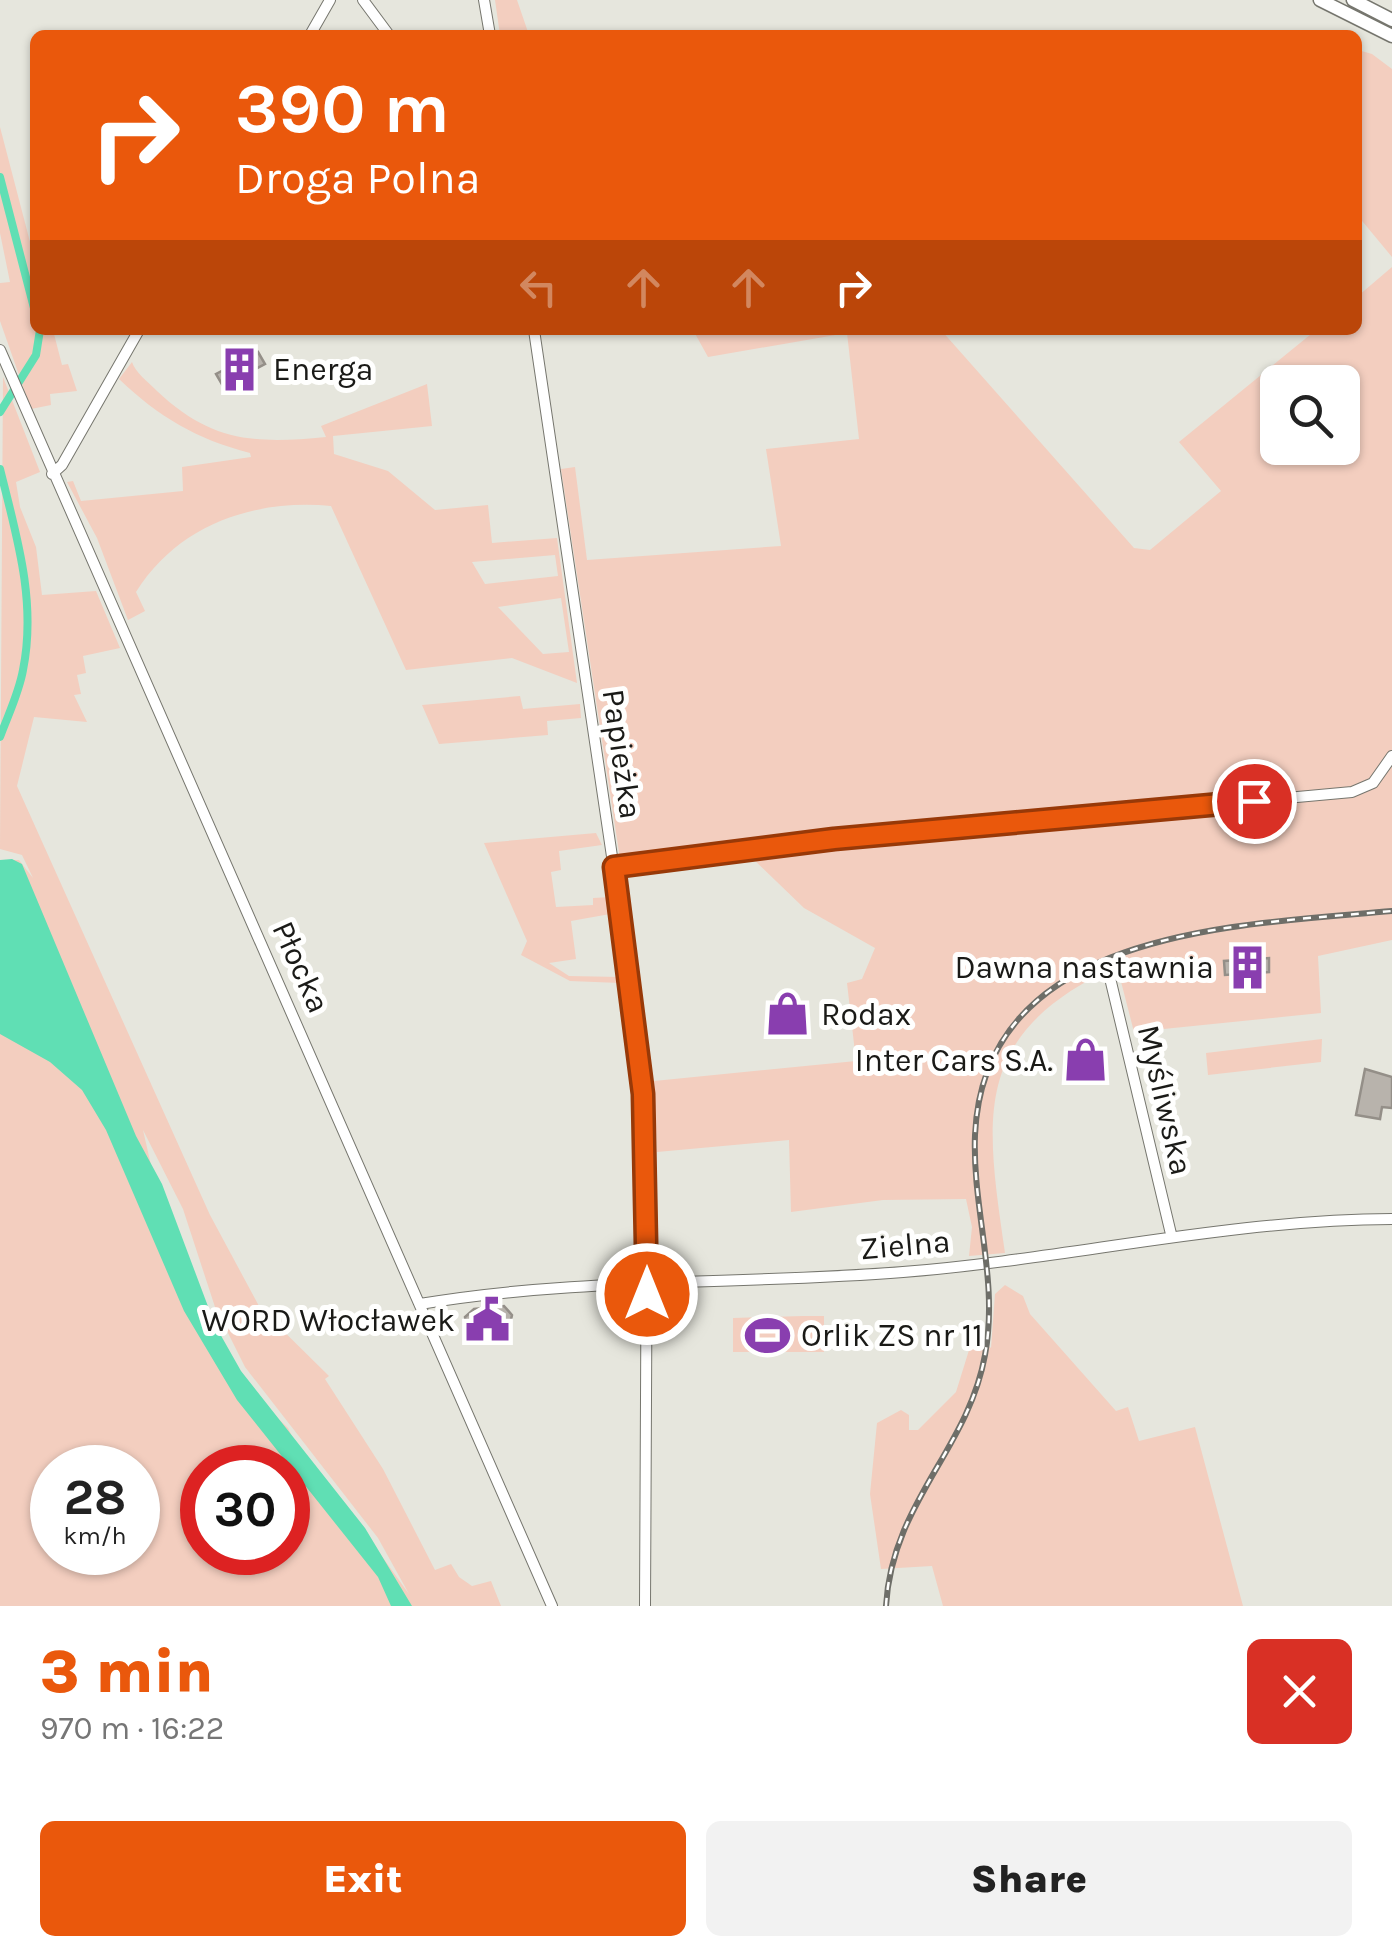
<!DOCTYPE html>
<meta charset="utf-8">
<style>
body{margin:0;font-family:Karla,sans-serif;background:#f2f2f2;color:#222;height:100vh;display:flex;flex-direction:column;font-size:38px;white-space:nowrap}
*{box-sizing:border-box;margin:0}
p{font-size:32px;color:#767676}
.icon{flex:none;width:55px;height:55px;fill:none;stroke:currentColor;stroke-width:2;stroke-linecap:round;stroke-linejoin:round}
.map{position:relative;height:1606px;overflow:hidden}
.details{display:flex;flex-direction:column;background:#fff;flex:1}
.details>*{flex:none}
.hud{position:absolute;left:30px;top:30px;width:1332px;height:305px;border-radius:15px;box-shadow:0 2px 8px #0004;background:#ea580c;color:#fff;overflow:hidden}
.fabs{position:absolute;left:1260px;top:365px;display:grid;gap:20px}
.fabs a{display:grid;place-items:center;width:100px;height:100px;border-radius:15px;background:#fff;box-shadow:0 2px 8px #0004;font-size:50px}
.speed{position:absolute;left:30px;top:1445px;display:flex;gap:20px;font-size:50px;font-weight:700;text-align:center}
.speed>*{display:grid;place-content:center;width:130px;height:130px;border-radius:50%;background:#fff;box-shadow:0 2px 8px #0004;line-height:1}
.speed small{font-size:25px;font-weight:400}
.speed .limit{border:15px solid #d22;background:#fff;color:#111}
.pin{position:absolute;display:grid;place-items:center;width:85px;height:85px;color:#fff;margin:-42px;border:5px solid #fff;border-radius:50%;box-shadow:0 2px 10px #0007}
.me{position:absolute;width:110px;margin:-55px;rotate:0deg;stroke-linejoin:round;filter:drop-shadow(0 0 8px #0008)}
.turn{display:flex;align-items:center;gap:35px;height:210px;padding:0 40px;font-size:45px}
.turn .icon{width:130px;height:130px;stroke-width:2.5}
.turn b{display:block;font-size:70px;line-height:85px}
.lanes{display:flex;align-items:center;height:95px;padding:0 40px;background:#0003;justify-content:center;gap:50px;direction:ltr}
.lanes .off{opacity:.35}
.round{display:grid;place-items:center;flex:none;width:105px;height:105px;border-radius:15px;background:#f2f2f2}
.head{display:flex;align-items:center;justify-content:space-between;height:170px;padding:0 40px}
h1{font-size:60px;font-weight:800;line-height:75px;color:#ea580c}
.button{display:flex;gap:20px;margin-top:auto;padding:20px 40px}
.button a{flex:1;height:115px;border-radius:15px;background:#ea580c;color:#fff;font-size:40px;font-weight:800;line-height:115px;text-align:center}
.button a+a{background:#f2f2f2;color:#222}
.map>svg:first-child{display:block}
.green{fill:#f3cebf;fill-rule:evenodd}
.water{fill:#60dfb4}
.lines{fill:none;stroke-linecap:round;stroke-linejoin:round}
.canal{stroke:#60dfb4;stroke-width:8}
.building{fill:#b8b3ac;stroke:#948f88;stroke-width:2.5}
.minor-casing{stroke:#76766e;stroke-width:12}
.major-casing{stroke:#76766e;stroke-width:15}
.minor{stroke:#fff;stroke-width:10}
.major{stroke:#fff;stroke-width:12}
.rail-casing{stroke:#6e6e68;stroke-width:6}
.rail{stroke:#fffffe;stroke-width:2.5;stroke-dasharray:8;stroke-linecap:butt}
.route-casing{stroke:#983908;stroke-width:25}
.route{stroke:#ea580c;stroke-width:18}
.labels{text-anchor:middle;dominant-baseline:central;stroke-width:10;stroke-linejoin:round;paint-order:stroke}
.poi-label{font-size:32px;fill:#1a1a17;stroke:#fffffe;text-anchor:start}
.street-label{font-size:32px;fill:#1a1a17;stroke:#fffffe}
</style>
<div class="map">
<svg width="1392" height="1606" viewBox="0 0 1392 1606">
<rect width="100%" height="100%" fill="#e6e6dd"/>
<!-- green -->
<path class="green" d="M495,0h22l12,35h-29z
M1358,50l14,4 20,15v188l-34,-41z
M0,127l35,134v69h18l9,35 6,-1 9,27 -27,3 1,11 -20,4 -31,-88v-38l10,-1 -10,-49z
M1392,267v673l-74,16 3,57 -187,19 -17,-66c-146,67 -132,149 -112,287l-36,3 3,-29 -6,-28 -83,1 -92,12 -2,-72 -132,12 -3,-71 202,-20 -9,-78 15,-4 13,-31 -71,-40 -55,-53 -127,17 -61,-403 14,-2 12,93 194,-14 -15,-97 93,-10 -12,-106 -139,24 -15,-27h248l193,218 16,2 71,-59 -42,-49 137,-112h42v-34zM1278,382h64v66h-64z
M132,362c3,10 16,20 25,29 54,51 97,53 169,46l-5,-11 106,-42 5,42 -99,10 1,18 54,17 47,39 53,-5 4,38 65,-5 20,145 -65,-25 -106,12 -75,-164c-77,-7 -152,18 -195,86l9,19 -17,9 -31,-82 -30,-56 6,-1 8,20 102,-10 -1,-24 69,-10 -1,-4c-54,-14 -91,-36 -131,-74zM555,555l3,21 -73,8 -13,-22zM561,598l8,54 -26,2 -45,-47z
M3,377l37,95 -24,10 4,25 16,40 6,48 54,-4 24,57 -37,8 3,17 -9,2 4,19 -7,1 13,27 -53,-5 -17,69 193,429 50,93 69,68 -4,3 58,90 52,101 16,-6 8,13 13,9 19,-5 10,25h-501v-746h19l14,18 -11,-23 -22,-6zM143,1130l40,79 32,98 30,60 133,171 31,56 -59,-82 -49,-57 -13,-27 -29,-28 -57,-89 -46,-124zM52,1468h86v84h-86zM202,1468h86v84h-86z
M520,696l3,13 57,-5 1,14 -34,3 1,14 -109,9 -17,-39z
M596,833l6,12 -43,6 2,19 -10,2 5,35 37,-2v-7l18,-1 -1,17 -39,7 5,38 -27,4 20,13 51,1v6l-50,-2 -49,-26 6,-14 -43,-98z
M1322,1039l-1,23 -113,13 -2,-22z
M1005,1285l18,11 7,18 86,97 12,-4 11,34 56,-14 48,179h-300l-11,-40 -51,3 -11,-75 7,-71 24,-13 8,5v15h9l38,-38 18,-58 17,14 4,-54z
M803,1316h21v36h-91v-34z"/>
<!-- water -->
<path class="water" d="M12,859l10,5 114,272 26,48 53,141 26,46 124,157 47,78h-21l-13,-29 -141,-177 -53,-89 -78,-181 -24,-40 -32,-28 -50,-28v-174z"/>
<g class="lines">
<!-- canal -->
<path class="canal" d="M0,177l35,135
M0,412l36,-57 4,-25
M0,469c16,65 37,132 23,201 -4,23 -15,45 -23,67"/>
</g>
<!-- building -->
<path class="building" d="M258,352l7,12 -42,22 -7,-12z
M1269,958v14l-44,3 -1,-14z
M1365,1069l27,8v31l-10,-1 -2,12 -24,-4z
M504,1306l8,9 -2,9 -27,5v-4l-16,8 -2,-16 9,-8z"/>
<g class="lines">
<defs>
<path id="minor" d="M363,0l26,35
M484,0l6,35
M310,35l20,-35
M534,330l104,702 9,159 -2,415
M0,350l552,1256
M52,474l10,-9 77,-135
M614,867l220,-28 518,-47 21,-9 19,-27
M1110,978l61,256
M420,1304c160,-27 322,-19 483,-32 165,-13 321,-52 489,-53"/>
<path id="major" d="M1320,0l72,36
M1353,0l39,20"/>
</defs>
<!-- minor casing -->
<use href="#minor" class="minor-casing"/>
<!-- major casing -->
<use href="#major" class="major-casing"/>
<!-- minor -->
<use href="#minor" class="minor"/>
<!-- major -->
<use href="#major" class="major"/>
<defs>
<path id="rail" d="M886,1606c6,-104 82,-156 99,-251 14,-75 -13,-146 -10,-220 9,-207 264,-210 417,-224"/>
</defs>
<!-- rail casing -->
<use href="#rail" class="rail-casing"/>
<!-- rail -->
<use href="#rail" class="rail"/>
</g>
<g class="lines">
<defs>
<path id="route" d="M647,1294l-4,-200 -29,-227 220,-28 420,-38"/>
</defs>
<!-- route casing -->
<use href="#route" class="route-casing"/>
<!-- route -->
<use href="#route" class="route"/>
</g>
<!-- icons -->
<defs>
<symbol id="building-bare" viewBox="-9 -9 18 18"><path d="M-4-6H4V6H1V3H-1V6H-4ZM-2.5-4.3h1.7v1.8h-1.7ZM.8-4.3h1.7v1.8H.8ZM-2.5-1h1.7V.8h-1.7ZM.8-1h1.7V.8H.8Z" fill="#893eaf" stroke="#fffffe" stroke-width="2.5" paint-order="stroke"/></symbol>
<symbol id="shop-bare" viewBox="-9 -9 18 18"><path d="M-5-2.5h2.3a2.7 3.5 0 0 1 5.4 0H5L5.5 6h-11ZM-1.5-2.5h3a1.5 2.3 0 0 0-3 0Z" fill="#893eaf" stroke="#fffffe" stroke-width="2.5" paint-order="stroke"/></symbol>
<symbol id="civic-bare" viewBox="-9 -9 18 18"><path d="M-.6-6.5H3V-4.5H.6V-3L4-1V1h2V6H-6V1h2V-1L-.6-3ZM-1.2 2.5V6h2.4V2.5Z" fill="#893eaf" stroke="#fffffe" stroke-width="2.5" paint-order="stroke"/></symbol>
<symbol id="stadium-bare" viewBox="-9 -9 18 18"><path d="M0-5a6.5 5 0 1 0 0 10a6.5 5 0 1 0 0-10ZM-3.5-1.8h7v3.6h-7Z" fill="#893eaf" stroke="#fffffe" stroke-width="2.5" paint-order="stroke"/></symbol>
</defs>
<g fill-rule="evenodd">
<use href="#building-bare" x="208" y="338" width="63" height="63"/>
<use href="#building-bare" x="1216" y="936" width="63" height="63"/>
<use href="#shop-bare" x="756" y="982" width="63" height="63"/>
<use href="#shop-bare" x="1054" y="1028" width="63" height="63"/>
<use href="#civic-bare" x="456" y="1288" width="63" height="63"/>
<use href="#stadium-bare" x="736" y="1304" width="63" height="63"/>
</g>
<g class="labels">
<!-- poi labels -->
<g class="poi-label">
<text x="273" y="369">Energa</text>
<text x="1214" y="967" text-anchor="end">Dawna nastawnia</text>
<text x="821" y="1014">Rodax</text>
<text x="1053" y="1060" text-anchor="end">Inter Cars S.A.</text>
<text x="455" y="1320" text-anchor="end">WORD Włocławek</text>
<text x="801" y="1335">Orlik ZS nr 11</text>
</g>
<!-- street labels -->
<g class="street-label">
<text transform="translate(622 754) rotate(82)">Papieżka</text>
<text transform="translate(301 967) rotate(66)">Płocka</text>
<text transform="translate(1165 1100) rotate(77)">Myśliwska</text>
<text transform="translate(905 1245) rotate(-5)">Zielna</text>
</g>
</g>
</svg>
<div class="fabs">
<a><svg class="icon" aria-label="search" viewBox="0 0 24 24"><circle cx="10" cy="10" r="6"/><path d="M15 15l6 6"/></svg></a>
</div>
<div class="speed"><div>28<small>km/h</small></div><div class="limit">30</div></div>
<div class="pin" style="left:1254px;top:801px;background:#d93025"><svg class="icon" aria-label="arrive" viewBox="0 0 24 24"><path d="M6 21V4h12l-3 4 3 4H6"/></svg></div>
<svg class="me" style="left:647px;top:1294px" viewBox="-20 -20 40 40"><circle r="17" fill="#ea580c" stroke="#fff" stroke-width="3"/><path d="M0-11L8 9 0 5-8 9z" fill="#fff"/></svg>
<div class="hud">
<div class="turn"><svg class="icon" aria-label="right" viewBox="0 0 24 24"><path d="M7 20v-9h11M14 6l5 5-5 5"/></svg><div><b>390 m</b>Droga Polna</div></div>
<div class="lanes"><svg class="icon off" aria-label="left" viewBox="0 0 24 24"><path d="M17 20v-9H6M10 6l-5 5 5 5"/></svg><svg class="icon off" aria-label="ahead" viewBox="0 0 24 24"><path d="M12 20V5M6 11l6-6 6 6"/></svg><svg class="icon off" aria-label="ahead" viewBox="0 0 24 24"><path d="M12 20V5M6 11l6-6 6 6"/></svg><svg class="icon" aria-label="right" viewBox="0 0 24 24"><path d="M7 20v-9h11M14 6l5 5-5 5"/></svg></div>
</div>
</div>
<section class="details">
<div class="head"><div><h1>3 min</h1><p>970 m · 16:22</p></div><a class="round" style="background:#d93025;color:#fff"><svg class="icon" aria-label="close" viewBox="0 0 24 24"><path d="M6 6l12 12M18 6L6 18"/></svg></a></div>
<div class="button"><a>Exit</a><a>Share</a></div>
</section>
